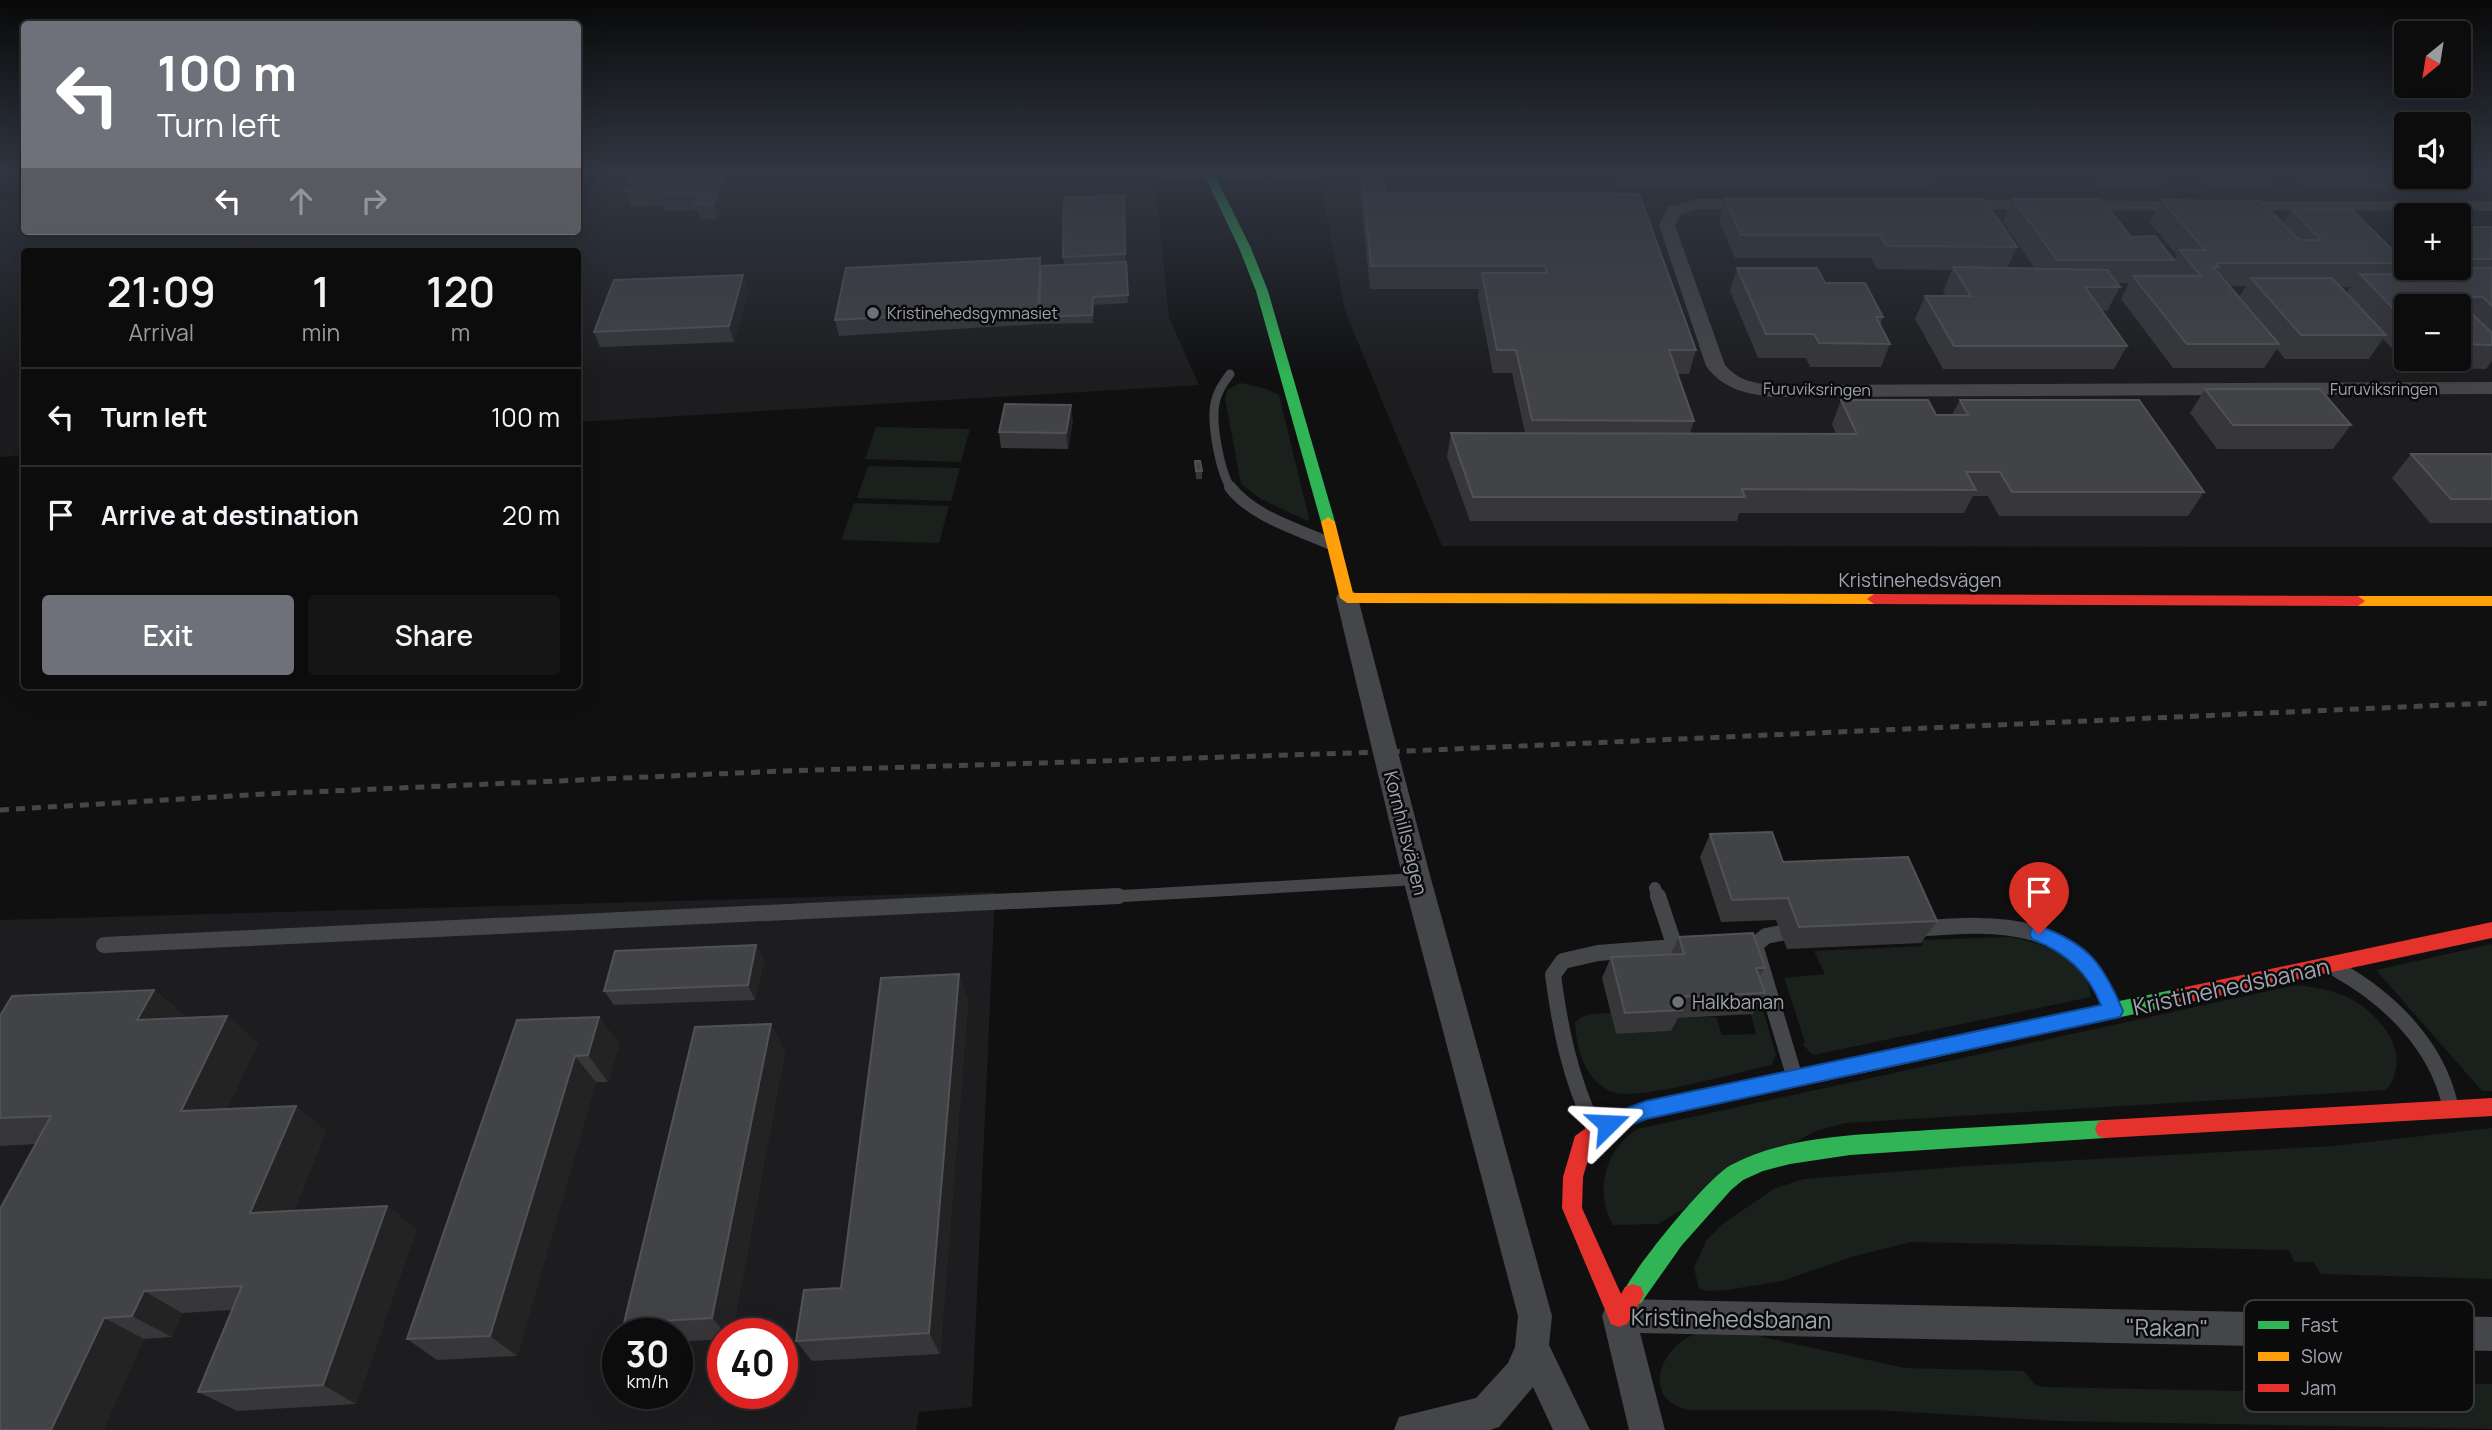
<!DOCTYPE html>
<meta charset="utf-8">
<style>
body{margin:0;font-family:Manrope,sans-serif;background:#151516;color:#f1f3f6;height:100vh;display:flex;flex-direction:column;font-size:26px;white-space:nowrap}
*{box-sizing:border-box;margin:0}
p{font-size:23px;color:#9a9b9d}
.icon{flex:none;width:38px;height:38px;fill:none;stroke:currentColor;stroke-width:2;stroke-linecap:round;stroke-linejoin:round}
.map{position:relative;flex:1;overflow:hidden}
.drawer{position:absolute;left:21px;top:248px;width:560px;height:441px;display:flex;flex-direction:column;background:#0c0c0d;border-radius:7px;box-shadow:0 7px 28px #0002,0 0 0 2px #2c2c2e}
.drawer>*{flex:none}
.hud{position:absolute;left:21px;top:21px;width:560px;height:214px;border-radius:7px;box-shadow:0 7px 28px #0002,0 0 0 2px #2c2c2e;background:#6e7179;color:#fff;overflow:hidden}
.needle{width:46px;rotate:210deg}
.controls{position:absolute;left:2394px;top:21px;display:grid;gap:14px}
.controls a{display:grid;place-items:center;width:77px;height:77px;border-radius:7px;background:#0c0c0d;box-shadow:0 7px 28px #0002,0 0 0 2px #2c2c2e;font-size:35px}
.speed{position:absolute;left:602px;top:1318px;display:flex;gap:14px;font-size:35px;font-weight:700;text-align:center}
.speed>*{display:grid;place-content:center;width:91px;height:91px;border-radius:50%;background:#0c0c0d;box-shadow:0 7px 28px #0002,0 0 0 2px #2c2c2e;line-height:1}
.speed small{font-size:18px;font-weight:400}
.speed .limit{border:10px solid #d22;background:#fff;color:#111}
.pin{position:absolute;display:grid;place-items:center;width:60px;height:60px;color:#fff;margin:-72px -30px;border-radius:50% 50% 50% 0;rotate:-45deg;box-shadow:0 0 7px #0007}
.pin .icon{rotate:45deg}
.me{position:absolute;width:77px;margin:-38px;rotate:69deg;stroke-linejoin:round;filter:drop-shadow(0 0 5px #0008)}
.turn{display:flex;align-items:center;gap:24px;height:147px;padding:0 21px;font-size:32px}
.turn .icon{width:91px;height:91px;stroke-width:2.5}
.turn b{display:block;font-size:49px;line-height:60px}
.lanes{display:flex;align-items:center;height:66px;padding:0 21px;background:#0003;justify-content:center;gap:35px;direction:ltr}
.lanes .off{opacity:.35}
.eta{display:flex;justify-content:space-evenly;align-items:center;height:119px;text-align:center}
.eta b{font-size:42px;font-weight:600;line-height:49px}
.button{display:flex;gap:14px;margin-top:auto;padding:14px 21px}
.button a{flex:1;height:80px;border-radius:7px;background:#6e7179;color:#fff;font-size:28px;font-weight:600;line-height:80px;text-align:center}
.button a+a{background:#151516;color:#f1f3f6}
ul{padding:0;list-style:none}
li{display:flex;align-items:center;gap:21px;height:98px;padding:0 21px;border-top:2px solid #2c2c2e}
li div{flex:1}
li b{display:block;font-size:26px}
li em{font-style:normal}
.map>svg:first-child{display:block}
.built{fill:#1d1d1f;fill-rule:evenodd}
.green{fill:#1a201b}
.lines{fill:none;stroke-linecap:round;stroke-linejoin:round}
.lane-far2{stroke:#454649;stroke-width:9}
.lane-far1{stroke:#454649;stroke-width:12}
.lane{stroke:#454649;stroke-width:16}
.street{fill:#454649;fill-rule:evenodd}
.fast{fill:#30b455;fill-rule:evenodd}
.slow{fill:#ff9f0a;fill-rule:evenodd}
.jam{fill:#e5322d;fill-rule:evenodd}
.rail{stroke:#454649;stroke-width:5;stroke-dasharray:9 7;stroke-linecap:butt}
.wall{fill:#37373a;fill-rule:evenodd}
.shaded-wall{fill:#232324}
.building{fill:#424347;stroke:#515257;stroke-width:2}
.route{fill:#1a73e8;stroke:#114b97;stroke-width:2}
.poi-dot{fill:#6e7179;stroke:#0b0b0c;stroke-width:2.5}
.labels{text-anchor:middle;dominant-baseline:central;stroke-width:5;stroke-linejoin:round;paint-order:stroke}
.far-poi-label{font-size:16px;fill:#a1a5b1;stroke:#0b0b0c;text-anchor:start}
.far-street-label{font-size:16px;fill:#a1a5b1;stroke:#0b0b0c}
.street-label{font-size:19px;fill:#a1a5b1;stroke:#0b0b0c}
.poi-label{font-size:19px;fill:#a1a5b1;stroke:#0b0b0c;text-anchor:start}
.near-street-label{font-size:23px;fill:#a1a5b1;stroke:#0b0b0c}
.key{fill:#0b0b0c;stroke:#38393e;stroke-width:2}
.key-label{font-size:19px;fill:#a1a5b1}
</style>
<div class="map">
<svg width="2492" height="1430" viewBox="0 0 2492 1430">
<rect width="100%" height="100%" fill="#101011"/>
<!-- built -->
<path class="built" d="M597,174h554l4,6 14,138 30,67 -621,37v-170h-554v203l-24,2v-255l24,1v28h554v-9z
M1319,174h1087v3h53v-3h33v373l-1050,-1 -97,-235zM2406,215h53v53h-53zM2406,306h53v53h-53z
M995,892l-23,515 -53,5 -3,18h-916v-510zM618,1334h59v59h-59zM723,1334h59v59h-59z"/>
<!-- green -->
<path class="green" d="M1241,383l23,5 15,7 30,123 -2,3 -46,-22 -20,-15 -16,-86 3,-9z
M876,427l94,2 -9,33 -96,-3z
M868,466l92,2 -9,33 -94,-3z
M854,503l95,3 -10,37 -98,-3z
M2011,937c31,6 77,22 80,60l-278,58 -10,-10 2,-3 -21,-64 41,-4 -11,-23 109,-5 -2,-6z
M2492,944v147h-10l-106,-121z
M2296,985c18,2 37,5 53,13 33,17 65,58 37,92l-541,33 -32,9 -155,92 -45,1c-19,-34 -8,-75 24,-96z
M1757,989l19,66 -4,10c-29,6 -132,35 -156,28 -29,-8 -40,-43 -41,-70 8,-11 23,-9 36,-10l5,21 55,-3 -3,-13 48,-1 6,18 34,-1 -11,-44z
M2492,1128v151l-171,-5 -7,-12h-20l-5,-12 -378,-8 -60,15 -69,24 -55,9 -22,1 -6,-3 -5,-20 12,-27 15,-16 53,-36 29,-10 166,-13 364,-20z
M1740,1332l165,36 119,3 11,14 9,2 334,7 -5,-13 119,3v45l-435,-8 -182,-11h-186c-50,-10 -28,-65 7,-76 13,-4 30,-1 44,-2z"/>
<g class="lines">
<!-- lane-far2 -->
<path class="lane-far2" d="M1230,374c-7,9 -13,18 -15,29 -4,22 5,68 16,86"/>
<!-- lane-far1 -->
<path class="lane-far1" d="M1230,487c23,30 68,42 101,57
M1655,888l3,10
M1088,898l329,-19"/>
<!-- lane -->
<path class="lane" d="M1918,929c82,-7 159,-10 194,79
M1781,933l-15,3 -11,9 39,130
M104,945l1014,-49
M2338,970c52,29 99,76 112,135
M1593,1126c-23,-49 -33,-98 -40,-151l10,-14 35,-8 77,-6 -17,-51"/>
<!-- street -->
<path class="street" d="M1697,199h59l8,5 -8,5h-58l-17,5 -6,11 50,140c13,15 28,18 46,20l721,-3v12l-721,3c-27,-4 -48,-8 -65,-31l-47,-141 9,-18z
M1957,200l237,1 8,5 -8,5 -243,-2 -2,-4 2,-4z
M2234,201h258v10l-264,-1 -2,-4 2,-4z
M1347,590l8,2 3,6 73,281 121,437 -3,29 41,85h-37l-20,-43 -34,40 -9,3h-96l5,-13 77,-19 32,-35 7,-16 3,-31 -115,-437 -67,-281 3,-6z
M1619,1299l873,18v34l-852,-18 25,97h-36l-27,-114 5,-12z"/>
<!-- fast -->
<path class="fast" d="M1204,174h10l37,74 17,43 67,231 -2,3 -5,2 -7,-5 -65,-231 -17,-43z
M2181,988l7,2 2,6 -2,6 -7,2 -318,69 -7,-3 -3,-6 3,-6 7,-3z
M2105,1120l7,2 3,7 -3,7 -7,2 -255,17 -60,9 -27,7 -20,9 -12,10 -49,55 -41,58 -8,3 -8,-3 -3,-8c10,-25 86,-118 109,-130 60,-31 132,-30 198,-35 59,-3 117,-7 176,-10z"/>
<!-- slow -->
<path class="slow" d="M1328,517l7,5 18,71 521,1 7,5 -7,5 -527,-1 -7,-5 -19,-76z
M2358,596h134v10h-134l-7,-5z"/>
<!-- jam -->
<path class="jam" d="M1874,594l484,2 7,5 -7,5 -484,-2 -7,-5z
M2492,922v16l-311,66 -7,-2 -2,-6 2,-6 7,-2z
M1863,1055l7,3 3,6 -3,6 -7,3 -217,46 -31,12 -24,18 -8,28 -1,31 39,86 4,-7 8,-3 8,3 3,8 -17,29 -8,3 -8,-3 -49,-116 1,-31 12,-41 26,-19 45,-16z
M2492,1098v18l-387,22 -7,-2 -3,-7 3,-7 7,-2z"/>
<!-- rail -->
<path class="rail" d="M0,810l265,-16 517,-23 604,-19 1106,-49"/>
</g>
<!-- wall -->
<path class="wall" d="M1358,174h25l2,18 254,2 57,156 -7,24h-11l16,47 -4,12 146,1 -4,-10 9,-24 95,15h16l8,-15 244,92 -16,24h-189l-11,-20h-15l-9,17h-225l-2,8h-267l-23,-64 4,-24h74l-13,-60h-19l-15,-77 1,-7h-109z
M1613,174h322l-6,16h-311z
M2089,174h82l-8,16 -62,-1z
M2195,174h83l-9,15h-61z
M2292,174h114v2h-11l-9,14 -79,-1z
M2459,174h33v2h-33z
M731,184l-13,35h-18l-3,-9 -32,1 -1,-5 -33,1 -6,-16z
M1725,198l292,49 -10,21 28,1 -32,-47 10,-23 118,38 43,23 3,-5 -27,-32 12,-23 121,24 9,-14 101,40 13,-20v34l-7,10h18l-6,-6h48v-41h33v134l-6,8 -77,-2 -26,-28 -14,20h-84l-8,-10 -13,19h-91l-52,-69 8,-16h-12l3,4 -13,24 -5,-1 25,36 -13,23h-171l-28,-50 10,-23h21l-3,-5 9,-21 -75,-1 -6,-11h-136l-16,-37zM2230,286h16l-7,11zM2340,287h11l-5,6zM2406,306h53v53h-53z
M1125,210l1,60 2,33 -34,2 -1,18 -53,1 -201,12 -4,-16 205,-62 1,8 23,-1 -1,-8z
M1737,268l88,15 58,34 -3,8 10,19 -9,23h-71l-4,-9h-48l-28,-67z
M748,290l-14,52 -134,5 -6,-15z
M2205,389l146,36 -18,24h-116l-27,-36z
M1073,421l-5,28 -67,-1 -2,-16z
M2492,452v71h-62l-38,-45 19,-24h79z
M1195,461l7,10v8h-6z
M1710,834l73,28 154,59 -16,22 -134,6 -11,-29 -55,2 -21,-65z
M1679,937l86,31 -6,10 6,15 -12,21 -75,4 -7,13 -55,3 -14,-56 9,-21 60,-3z
M756,945l8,15 -9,40 -141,5 -10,-14z
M959,974l9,28 -28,352 -128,7 -16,-20 45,-53z
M154,990l32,27 41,-1 31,27 -31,66 99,22 -32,80 93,-5 29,24 -60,174 -119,7 -39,-19 34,-82 -50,3 -10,24 -28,2 -41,91 -67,-286 -36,2v-130z
M599,1017l20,27 -11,38h-12l-79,274 -80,4 -30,-21z
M785,1051l-53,283h-9v5l-46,3v-8h-41l-12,-11z"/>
<!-- shaded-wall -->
<path class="shaded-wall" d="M724,174h4l3,10 -13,35 -5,-15z
M1124,195l1,15 1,60 -1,-16z
M743,275l5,15 -14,52 -5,-16z
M1071,405l2,16 -5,28 -2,-16z
M756,945l8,15 -9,40 -7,-15z
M959,974l9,28 -28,352 -11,-21z
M154,990l32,27 -49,3z
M227,1016l31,27 -43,93 -34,-25z
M599,1017l20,27 -11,38 -20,-27z
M771,1024l14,27 -53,283h-6l-14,-16z
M575,1056l21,26 -79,274 -27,-20z
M296,1106l30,25 -42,105 -34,-23z
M387,1206l29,24 -60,174 -33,-19z
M144,1291l38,22 -10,24 -40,-21z
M104,1318l40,21 -41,91h-52z"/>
<!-- building -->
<path class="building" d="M633,174h91l-11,30h-18l4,-10 -39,1 2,-5 -37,1z
M1362,174h21l2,18 254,2 57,156h-27l25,71 -162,-1 -16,-70h-19l-15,-77h65l-2,-7h-174z
M1124,195l1,59 -62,3 1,-59z
M1725,198l259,1 33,48 -131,-1 -6,-11h-139z
M2013,199h88l30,38 24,-1 19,24h-117z
M2162,200l99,1 38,39h22l-29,-30h60l54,53h-190l3,4h-6l66,77h-92l-54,-68h68l-21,-26h25z
M2459,227h33v32h-33z
M1040,258l-2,51 -203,11 11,-52z
M2459,260l9,8h24v38l-9,-9h-29l38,36v12l-33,-1v-38h-53v16l-46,-48 99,1 -7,-7h7z
M1126,262l2,33 -35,2 -1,18 -53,2 2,-51z
M1953,267l154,3 13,17h-35l42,59h-173l-29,-50h46z
M1737,268h80l8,15h40l18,34h-7l14,27 -71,-1 -5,-9h-48z
M743,275l-14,51 -135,6 20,-52z
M2251,278h81l54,57h-85z
M2205,389h115l31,36h-118z
M1841,400h87l8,15h32l-8,-15h179l65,92h-192l-12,-20h-34l10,18 -234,-1 3,8h-272l-22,-64 406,1z
M1005,404l66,1 -5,28 -67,-1z
M2411,454h81v45h-41z
M1195,461h5l2,10h-6z
M1772,832l11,30 125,-5 29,64 -138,6 -11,-29 -56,2 -22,-66z
M1753,933l12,35h-9l9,25 -87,4 4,13 -57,3 -14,-56 73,-3 -5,-17z
M756,945l-8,40 -144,6 11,-40z
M959,974l-30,359 -133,8 8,-51 37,-2 40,-310z
M154,990l-17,30 90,-4 -46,95 115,-5 -46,107 137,-7 -64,179 -125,7 44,-106 -98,5 -12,25 -28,2 -53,112h-51v-221l51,-93 -51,2v-102l12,-20z
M599,1017l-11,38 -13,1 -85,280 -83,3 110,-319z
M771,1024l-59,294 -88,5 71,-296z"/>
<!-- sky -->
<linearGradient id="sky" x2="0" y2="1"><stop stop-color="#090909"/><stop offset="0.46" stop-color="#313743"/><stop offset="1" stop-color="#313743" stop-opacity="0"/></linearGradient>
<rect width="2492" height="375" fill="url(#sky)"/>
<!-- route -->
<path class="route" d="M2039,926c50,18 64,38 84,85l-3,6 -474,102 -38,15 -7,-3 -3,-7 3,-6 45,-17 455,-96c-13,-33 -35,-52 -69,-66l-2,-5 2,-6z"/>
<!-- markers -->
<g class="poi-dot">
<circle cx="873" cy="313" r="7"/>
<circle cx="1678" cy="1002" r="7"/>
</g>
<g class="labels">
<!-- far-poi labels -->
<g class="far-poi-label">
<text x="887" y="313">Kristinehedsgymnasiet</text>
</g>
<!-- far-street labels -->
<g class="far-street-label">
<text transform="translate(1817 389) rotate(1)">Furuviksringen</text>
<text x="2384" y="389">Furuviksringen</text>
</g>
<!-- street labels -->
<g class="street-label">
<text x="1920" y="580">Kristinehedsvägen</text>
<text transform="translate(1406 833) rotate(76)">Kornhillsvägen</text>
</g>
<!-- poi labels -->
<g class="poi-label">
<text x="1692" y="1002">Halkbanan</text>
</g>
<!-- near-street labels -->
<g class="near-street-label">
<text transform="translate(2231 986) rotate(-12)">Kristinehedsbanan</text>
<text transform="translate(1731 1318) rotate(1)">Kristinehedsbanan</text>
<text transform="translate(2167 1327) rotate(1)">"Rakan"</text>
</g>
</g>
<!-- legend -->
<rect x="2244" y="1300" width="230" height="112" rx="10" class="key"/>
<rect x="2258" y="1321" width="31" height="8" fill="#30b455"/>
<rect x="2258" y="1352" width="31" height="9" fill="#ff9f0a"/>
<rect x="2258" y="1384" width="31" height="8" fill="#e5322d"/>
<g class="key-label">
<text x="2301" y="1332">Fast</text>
<text x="2301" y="1363">Slow</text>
<text x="2301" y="1395">Jam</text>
</g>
</svg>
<div class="controls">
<a><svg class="needle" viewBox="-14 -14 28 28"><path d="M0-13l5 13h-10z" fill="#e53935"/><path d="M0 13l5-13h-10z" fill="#9a9b9d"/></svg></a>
<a><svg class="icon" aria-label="sound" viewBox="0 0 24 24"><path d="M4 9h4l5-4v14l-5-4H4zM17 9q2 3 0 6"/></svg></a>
<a>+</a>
<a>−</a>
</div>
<div class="speed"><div>30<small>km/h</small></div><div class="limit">40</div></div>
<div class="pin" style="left:2039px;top:934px;background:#d93025"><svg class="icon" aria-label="arrive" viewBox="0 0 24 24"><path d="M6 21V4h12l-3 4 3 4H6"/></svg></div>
<svg class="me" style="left:1608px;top:1124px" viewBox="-20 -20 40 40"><path d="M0-17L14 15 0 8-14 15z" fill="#1a73e8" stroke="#fff" stroke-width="4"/></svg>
<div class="hud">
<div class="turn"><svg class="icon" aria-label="left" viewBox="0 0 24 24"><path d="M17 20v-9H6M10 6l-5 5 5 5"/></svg><div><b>100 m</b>Turn left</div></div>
<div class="lanes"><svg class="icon" aria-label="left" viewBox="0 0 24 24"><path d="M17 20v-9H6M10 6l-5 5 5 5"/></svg><svg class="icon off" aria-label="ahead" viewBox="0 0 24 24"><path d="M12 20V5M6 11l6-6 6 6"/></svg><svg class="icon off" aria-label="right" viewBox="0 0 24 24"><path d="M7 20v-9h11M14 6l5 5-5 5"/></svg></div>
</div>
<section class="drawer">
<div class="eta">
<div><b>21:09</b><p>Arrival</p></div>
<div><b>1</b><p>min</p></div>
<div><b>120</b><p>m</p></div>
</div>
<ul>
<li><svg class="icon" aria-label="left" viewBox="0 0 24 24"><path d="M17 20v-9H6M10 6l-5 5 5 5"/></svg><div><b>Turn left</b></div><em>100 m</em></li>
<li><svg class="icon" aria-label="arrive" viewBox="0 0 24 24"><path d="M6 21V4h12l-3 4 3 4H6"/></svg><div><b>Arrive at destination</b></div><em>20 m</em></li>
</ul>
<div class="button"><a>Exit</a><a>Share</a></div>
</section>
</div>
